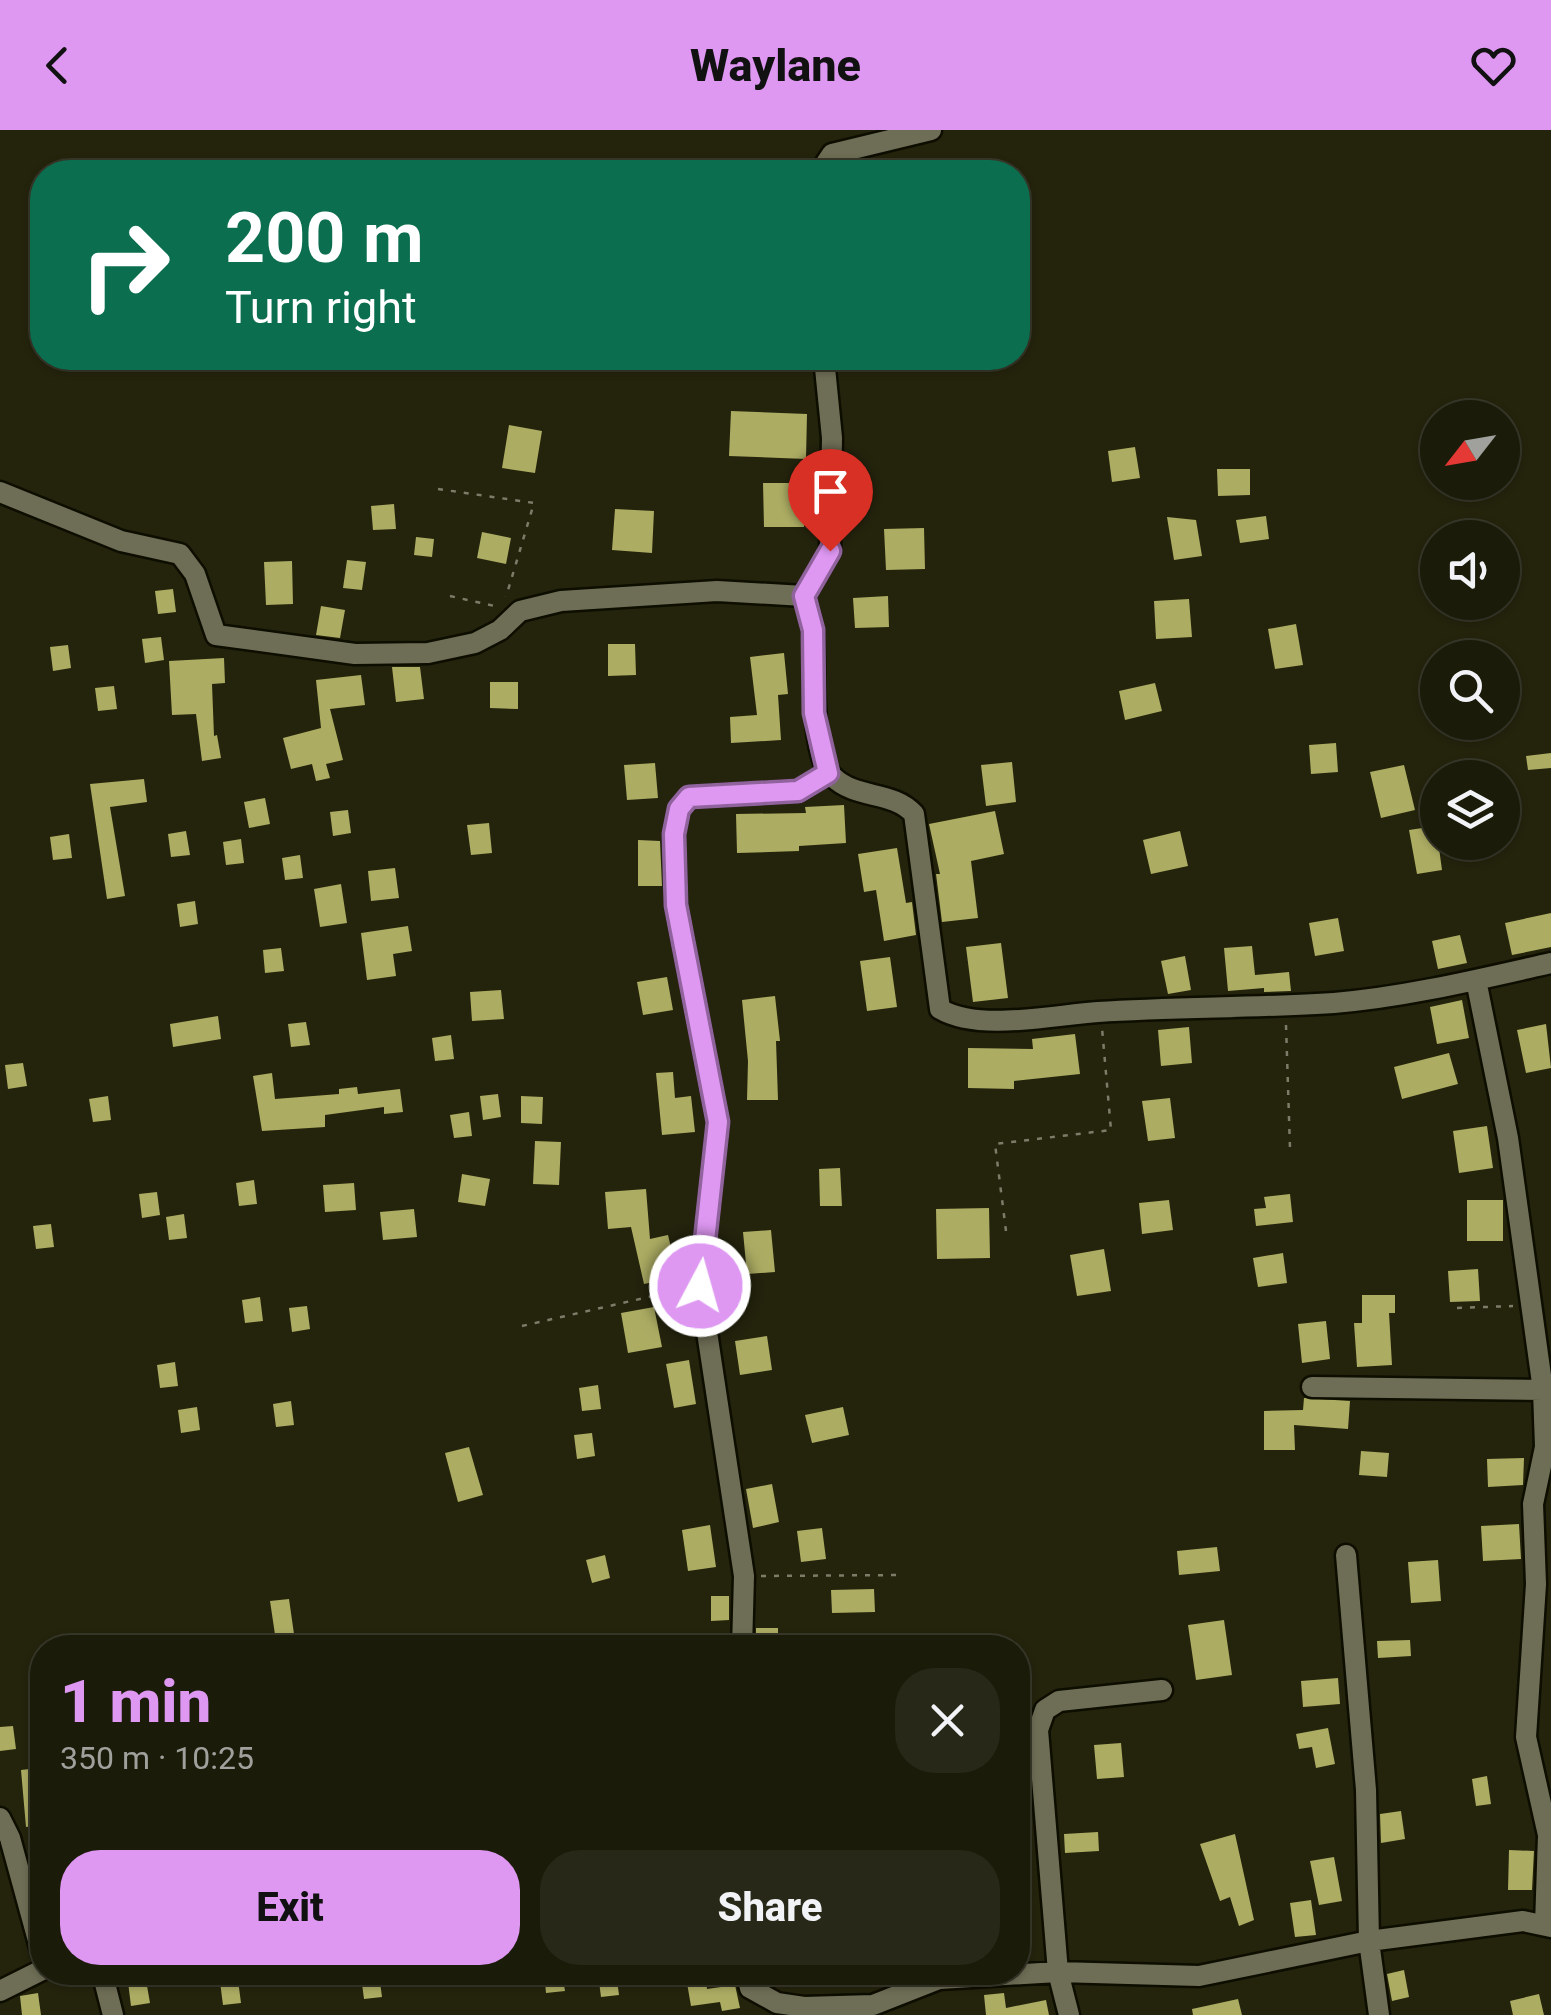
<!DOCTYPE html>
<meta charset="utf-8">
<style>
body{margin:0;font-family:Roboto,sans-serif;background:#282818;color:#f1f3f6;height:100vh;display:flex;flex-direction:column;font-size:38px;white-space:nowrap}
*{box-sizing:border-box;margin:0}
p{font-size:32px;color:#a0a19c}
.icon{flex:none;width:55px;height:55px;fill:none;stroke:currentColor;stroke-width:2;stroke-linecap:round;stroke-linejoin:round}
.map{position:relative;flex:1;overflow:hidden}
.details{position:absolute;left:30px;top:1505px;width:1000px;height:350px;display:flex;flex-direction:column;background:#1b1b0a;border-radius:40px;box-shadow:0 2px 8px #0004,0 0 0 2px #39392b}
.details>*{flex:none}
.top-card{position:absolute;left:30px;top:30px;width:1000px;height:210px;border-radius:40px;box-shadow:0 2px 8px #0004,0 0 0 2px #39392b;background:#0b6e4f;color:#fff;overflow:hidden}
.needle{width:65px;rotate:239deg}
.buttons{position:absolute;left:1420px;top:270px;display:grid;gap:20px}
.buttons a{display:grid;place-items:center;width:100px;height:100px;border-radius:50%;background:#1b1b0a;box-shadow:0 2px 8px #0004,0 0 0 2px #39392b;font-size:50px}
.pin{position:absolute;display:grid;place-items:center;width:85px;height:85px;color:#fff;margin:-102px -42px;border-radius:50% 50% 50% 0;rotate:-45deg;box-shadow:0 0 10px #0007}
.pin .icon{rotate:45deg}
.me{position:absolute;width:110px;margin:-55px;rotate:6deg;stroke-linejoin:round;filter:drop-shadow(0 0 8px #0008)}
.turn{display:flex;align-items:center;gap:35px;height:210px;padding:0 30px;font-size:45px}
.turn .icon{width:130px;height:130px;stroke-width:2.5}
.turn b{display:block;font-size:70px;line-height:85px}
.round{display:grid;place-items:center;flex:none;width:105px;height:105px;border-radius:40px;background:#282818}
.headline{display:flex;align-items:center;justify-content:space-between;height:170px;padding:0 30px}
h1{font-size:60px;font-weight:800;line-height:75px;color:#de98f2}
.primary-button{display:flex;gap:20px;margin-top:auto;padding:20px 30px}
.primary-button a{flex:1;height:115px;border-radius:40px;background:#de98f2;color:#111;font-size:40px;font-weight:800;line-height:115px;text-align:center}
.primary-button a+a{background:#282818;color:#f1f3f6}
header{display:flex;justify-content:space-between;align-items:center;height:130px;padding:0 30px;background:#de98f2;color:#111;font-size:45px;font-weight:800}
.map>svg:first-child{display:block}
.building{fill:#acac63}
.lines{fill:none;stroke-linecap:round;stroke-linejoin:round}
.minor-casing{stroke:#0d0d00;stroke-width:25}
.path{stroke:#7c7c69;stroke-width:2.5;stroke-dasharray:5 8;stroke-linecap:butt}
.minor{stroke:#6e6e56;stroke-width:20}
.route-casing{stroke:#90639d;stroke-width:25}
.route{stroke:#de98f2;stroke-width:18}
</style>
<header><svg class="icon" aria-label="back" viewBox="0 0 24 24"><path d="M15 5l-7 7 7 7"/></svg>Waylane<svg class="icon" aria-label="heart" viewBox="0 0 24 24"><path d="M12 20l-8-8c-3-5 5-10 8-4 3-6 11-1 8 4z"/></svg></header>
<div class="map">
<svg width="1551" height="1885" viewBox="0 0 1551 1885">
<rect width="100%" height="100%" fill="#24240d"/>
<!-- building -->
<path class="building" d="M731,281l76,3 -1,45 -77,-3z
M509,295l33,6 -7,42 -33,-5z
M1135,317l5,31 -28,4 -4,-31z
M1217,339h33v26l-32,1z
M763,353h41v44h-40z
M394,374l2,25 -23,1 -2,-24z
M615,379l39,2 -2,42 -40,-3z
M1266,386l3,23 -29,4 -4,-23z
M1167,387l29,3 6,36 -28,4z
M924,398l1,41 -39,1 -2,-41z
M482,402l29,6 -5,26 -29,-6z
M416,407l18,2 -2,18 -18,-2z
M347,430l19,2 -4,28 -19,-2z
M292,431l1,43 -27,1 -2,-43z
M173,459l3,23 -18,2 -3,-23z
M888,466l1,31 -34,1 -2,-30z
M1189,469l3,38 -36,2 -2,-38z
M321,476l24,4 -5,28 -24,-3z
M1296,494l7,41 -28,4 -7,-40z
M161,507l3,23 -19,3 -3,-24z
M608,514h27l1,31 -28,1z
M68,515l3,23 -18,3 -3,-24z
M784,523l4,41 -10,1 3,45 -50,3 -1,-26 27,-2 -7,-58z
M224,528l1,25 -13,1 2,52 3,-1 4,23 -19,3 -6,-47 -24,1 -3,-54z
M392,537h28l4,32 -28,3z
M361,545l4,30 -35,4 13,51 -17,4 4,14 -14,3 -4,-17 -21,5 -8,-31 38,-10 -5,-48z
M490,552h28v27l-28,-1z
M1155,553l7,28 -37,9 -6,-29z
M114,556l3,23 -19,2 -3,-23z
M1336,613l2,29 -27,2 -2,-29z
M1551,623v15l-23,2 -2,-14z
M1012,632l4,40 -30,4 -5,-41z
M655,633l3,35 -31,2 -3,-35z
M1404,635l11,45 -34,8 -11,-46z
M144,649l3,23 -37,5 15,89 -18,3 -17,-115z
M265,668l5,26 -21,4 -5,-26z
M844,675l2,38 -47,3v5l-62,2 -1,-39 70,-1 -1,-6z
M348,680l3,23 -18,3 -3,-24z
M995,681l9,43 -33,7 7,57 -36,4 -6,-48h4l-11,-50z
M489,693l3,30 -21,2 -4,-30z
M1436,696l6,44 -25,4 -8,-44z
M186,701l4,24 -19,2 -3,-23z
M1180,701l8,35 -37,8 -8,-34z
M69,704l3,24 -19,2 -3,-23z
M241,709l3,24 -18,2 -3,-23z
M638,710l22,1 2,45h-24z
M897,718l9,55 6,-1 4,33 -32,6 -8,-51 -12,2 -6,-38z
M300,725l3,23 -18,2 -3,-22z
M395,738l4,30 -28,3 -3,-30z
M341,754l6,39 -27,4 -6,-38z
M195,771l3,23 -18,3 -3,-23z
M1551,783v34l-39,8 -7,-32z
M1338,788l6,33 -29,5 -6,-33z
M408,796l4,25 -19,3 3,22 -29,4 -6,-47z
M1460,805l7,28 -29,6 -6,-28z
M1001,813l7,55 -35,4 -7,-55z
M1252,816l3,29 34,-3 2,19 -27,1v-4l-36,3 -4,-43z
M281,818l3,23 -19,2 -2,-23z
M1185,826l6,34 -23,4 -7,-33z
M890,827l7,50 -30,4 -7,-50z
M667,847l6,33 -30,5 -6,-33z
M501,860l3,29 -32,2 -2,-29z
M775,866l5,45h-4l2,59h-31l1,-39 -6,-61z
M1462,870l7,38 -32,6 -7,-37z
M218,886l3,23 -48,8 -3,-23z
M306,892l4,23 -19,2 -3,-23z
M1546,894l5,44 -25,5 -9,-43z
M1189,897l3,36 -31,3 -3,-36z
M1075,904l5,40 -66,7v8l-46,-1v-40l65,1 -1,-10z
M451,905l3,24 -19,2 -3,-23z
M1449,923l9,31 -56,15 -8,-32z
M23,933l4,23 -19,3 -3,-24z
M673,942l2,26 16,-2 4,36 -33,3 -6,-62z
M272,943l3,26 64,-5v-5l18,-2 1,7 42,-5 3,23 -19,2v-7l-59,8v12l-63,4 -9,-55z
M498,964l3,23 -18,3 -3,-24z
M108,966l3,24 -18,2 -4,-23z
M521,966l22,1 -1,27 -21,-1z
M1170,968l5,40 -27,3 -6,-40z
M469,982l3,24 -18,2 -4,-23z
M1487,996l6,42 -34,5 -6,-42z
M535,1011l26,1 -2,43 -26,-1z
M840,1038l2,38h-22l-1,-37z
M462,1044l28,5 -5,27 -27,-4z
M254,1050l3,24 -18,2 -3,-23z
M354,1053l2,27 -31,2 -2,-27z
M646,1059l4,50 18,-4 10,42 -34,7 -13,-57 -23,2 -3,-37z
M157,1062l3,23 -18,3 -3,-24z
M1290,1064l3,28 -37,4 -2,-17 12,-1 -2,-11z
M1169,1070l4,30 -31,4 -3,-31z
M1467,1070h36v41h-36z
M989,1078l1,50 -53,1 -1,-50z
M414,1079l3,28 -34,3 -3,-28z
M184,1084l3,24 -18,2 -3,-23z
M51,1094l3,23 -18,2 -3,-23z
M771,1100l4,42 -28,2 -4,-42z
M1104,1119l7,42 -34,5 -7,-41z
M1283,1123l4,30 -29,4 -5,-29z
M1478,1139l2,32 -30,1 -2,-31z
M1362,1165h33v18h-6l3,52 -35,2 -3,-44h8z
M260,1167l3,24 -18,2 -3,-23z
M307,1176l3,23 -18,3 -3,-24z
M654,1177l8,40 -34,6 -7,-40z
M1326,1191l4,38 -28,4 -4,-39z
M767,1206l5,34 -32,5 -5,-34z
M689,1230l7,44 -22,4 -8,-44z
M175,1232l3,24 -18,2 -3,-23z
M598,1255l3,24 -19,2 -3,-23z
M1304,1268l46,3 -2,28 -54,-4 1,25h-31v-39l39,-1z
M291,1271l3,24 -18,2 -3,-23z
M197,1277l3,23 -19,3 -3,-23z
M843,1277l6,28 -37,8 -7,-28z
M592,1303l3,23 -18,3 -3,-24z
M469,1317l14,48 -25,7 -13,-49z
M1361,1321l28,2 -2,24 -28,-2z
M1524,1328l-1,27 -35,2 -1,-28z
M772,1354l7,38 -26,6 -7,-39z
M1519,1394l2,35 -38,2 -2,-35z
M710,1395l6,42 -28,4 -6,-41z
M822,1398l4,31 -25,3 -4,-31z
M1217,1417l3,24 -41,4 -2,-24z
M605,1425l5,23 -18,5 -6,-23z
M1438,1430l3,41 -30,2 -3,-41z
M874,1459l1,23 -43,1 -1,-23z
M711,1466h18v24l-18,1z
M289,1469l7,49h-19l-7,-47z
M1224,1490l8,55 -36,5 -8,-55z
M756,1498h22v20h-22z
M1410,1510l1,16 -33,2 -1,-17z
M1338,1548l2,26 -37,3 -2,-26z
M13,1596l3,23 -16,2v-24z
M1328,1598l7,36 -19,4 -4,-21 -13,2 -3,-15z
M1121,1613l3,34 -27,2 -3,-34z
M39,1638l3,57 -16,2 -5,-57z
M1487,1646l4,28 -15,2 -4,-27z
M1401,1681l4,28 -24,4 -1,-29z
M1098,1702l1,19 -34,2 -1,-19z
M1235,1704l19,86 -15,6 -9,-29 -10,4 -20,-57z
M1509,1720l25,1 -2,39h-24z
M1334,1727l8,44 -23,4 -9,-44z
M1311,1770l5,35 -21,2 -5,-34z
M1404,1840l5,27 -17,4 -5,-27z
M544,1842h18l3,19 -19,2z
M616,1842l3,23 -18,2 -3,-23z
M379,1844l3,23 -18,2 -3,-23z
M146,1850l4,23 -19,3 -3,-24z
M238,1850l3,23 -18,2 -3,-23z
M706,1850l1,9 28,-4 5,23 -18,3 -2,-9 -29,4 -4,-23z
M38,1863l3,22h-19l-2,-19z
M1004,1863l2,15 40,-8 3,15h-63l-2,-20z
M1539,1864l5,21h-31l-3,-14z
M1238,1869l4,16h-49l-1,-6z"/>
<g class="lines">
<defs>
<path id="minor" d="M820,42l12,-18 99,-24
M0,362l121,49 59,13 15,20 21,61 139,19 73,-1 47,-10 25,-13 20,-19 41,-10 156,-10 87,5c3,12 8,25 9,37 3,32 -4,122 20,144 24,23 59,13 81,37l26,195c39,23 113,6 158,3 78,-5 157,-4 236,-9 72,-6 146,-24 217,-40
M804,466l26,-45 2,-113 -8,-80
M1476,850l32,158 35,252 2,57 -12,57 3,80 -10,153 22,98 -3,90
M1312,1257l231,3
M1346,1425l20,235 3,151 10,74
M742,1518l2,-72 -44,-290 18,-164 -42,-217 -2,-71 5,-25 10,-12 110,-6 29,-18
M0,1688l10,20 32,117
M102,1842l11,43
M746,1842l4,16 27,15 27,4 69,-2 66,-26 119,-7 141,4 170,-35 154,-20 28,6
M0,1861l42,-21
M1069,1885l-11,-43 -20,-242 7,-20 14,-9 103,-11"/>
</defs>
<!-- minor casing -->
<use href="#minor" class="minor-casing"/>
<!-- path -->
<path class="path" d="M438,359l96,14 -28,94
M450,466l49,11
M1286,895l4,123
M1006,1101l-11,-87 116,-14 -9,-102
M1457,1178l56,-2
M522,1196l157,-36
M761,1446l141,-1"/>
<!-- minor -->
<use href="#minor" class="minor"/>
</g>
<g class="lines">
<defs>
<path id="route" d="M700,1156l18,-164 -42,-217 -2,-71 5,-25 10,-12 109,-6 30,-18 -14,-60 -1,-83 -9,-34 26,-45"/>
</defs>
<!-- route casing -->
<use href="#route" class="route-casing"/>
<!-- route -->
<use href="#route" class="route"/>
</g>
</svg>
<div class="buttons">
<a><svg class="needle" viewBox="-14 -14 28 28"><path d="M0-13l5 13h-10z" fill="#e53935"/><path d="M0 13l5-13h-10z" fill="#a0a19c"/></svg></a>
<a><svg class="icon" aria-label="sound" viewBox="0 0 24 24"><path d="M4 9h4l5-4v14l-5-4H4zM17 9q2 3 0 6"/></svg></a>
<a><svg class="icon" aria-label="search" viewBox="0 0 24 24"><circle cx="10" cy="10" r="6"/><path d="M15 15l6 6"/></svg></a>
<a><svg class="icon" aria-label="layers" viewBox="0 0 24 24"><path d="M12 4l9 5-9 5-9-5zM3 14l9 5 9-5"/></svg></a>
</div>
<div class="pin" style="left:830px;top:421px;background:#d93025"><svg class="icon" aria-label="arrive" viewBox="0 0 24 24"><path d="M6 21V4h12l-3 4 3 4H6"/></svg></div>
<svg class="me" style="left:700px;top:1156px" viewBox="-20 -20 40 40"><circle r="17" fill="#de98f2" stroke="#fff" stroke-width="3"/><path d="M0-11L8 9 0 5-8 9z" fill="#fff"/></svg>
<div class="top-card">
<div class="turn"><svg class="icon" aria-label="right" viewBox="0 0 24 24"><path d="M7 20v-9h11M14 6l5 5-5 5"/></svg><div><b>200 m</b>Turn right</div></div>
</div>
<section class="details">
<div class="headline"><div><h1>1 min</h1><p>350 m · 10:25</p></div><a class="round"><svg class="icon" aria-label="close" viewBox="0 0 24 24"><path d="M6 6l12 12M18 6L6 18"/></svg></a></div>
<div class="primary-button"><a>Exit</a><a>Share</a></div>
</section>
</div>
